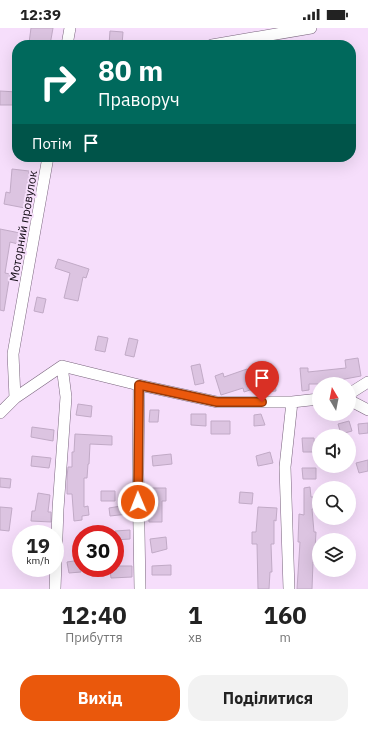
<!DOCTYPE html>
<html lang="uk">
<meta charset="utf-8">
<style>
body{margin:0;font-family:"IBM Plex Sans",sans-serif;background:#f2f2f2;color:#222;height:100vh;display:flex;flex-direction:column;font-size:15px;white-space:nowrap}
*{box-sizing:border-box;margin:0}
p{font-size:13px;color:#767676}
.icon{flex:none;width:22px;height:22px;fill:none;stroke:currentColor;stroke-width:2;stroke-linecap:round;stroke-linejoin:round}
.map{position:relative;height:561px;overflow:hidden}
.details{display:flex;flex-direction:column;background:#fff;flex:1}
.details>*{flex:none}
.top-card{position:absolute;left:12px;top:12px;width:344px;height:122px;border-radius:16px;box-shadow:0 4px 16px #0002;background:#00695c;color:#fff;overflow:hidden}
.needle{width:26px;rotate:350deg}
.fabs{position:absolute;left:312px;top:349px;display:grid;gap:8px}
.fabs a{display:grid;place-items:center;width:44px;height:44px;border-radius:50%;background:#fff;box-shadow:0 4px 16px #0002;font-size:20px}
.speed{position:absolute;left:12px;top:497px;display:flex;gap:8px;font-size:20px;font-weight:700;text-align:center}
.speed>*{display:grid;place-content:center;width:52px;height:52px;border-radius:50%;background:#fff;box-shadow:0 4px 16px #0002;line-height:1}
.speed small{font-size:10px;font-weight:400}
.speed .limit{border:6px solid #d22;background:#fff;color:#111}
.pin{position:absolute;display:grid;place-items:center;width:34px;height:34px;color:#fff;margin:-41px -17px;border-radius:50% 50% 50% 0;rotate:-45deg;box-shadow:0 0 4px #0007}
.pin .icon{rotate:45deg}
.me{position:absolute;width:44px;margin:-22px;rotate:359deg;stroke-linejoin:round;filter:drop-shadow(0 0 3px #0008)}
.turn{display:flex;align-items:center;gap:14px;height:84px;padding:0 20px;font-size:18px}
.turn .icon{width:52px;height:52px;stroke-width:2.5}
.turn b{display:block;font-size:28px;line-height:34px}
.then{display:flex;align-items:center;height:38px;padding:0 20px;background:#0003;gap:8px;font-size:15px}
.eta{display:flex;justify-content:space-evenly;align-items:center;height:68px;text-align:center}
.eta b{font-size:24px;font-weight:800;line-height:28px}
.action{display:flex;gap:8px;margin-top:auto;padding:8px 20px}
.action a{flex:1;height:46px;border-radius:16px;background:#ea580c;color:#fff;font-size:16px;font-weight:800;line-height:46px;text-align:center}
.action a+a{background:#f2f2f2;color:#222}
.status{display:flex;justify-content:space-between;align-items:center;height:28px;padding:0 20px;background:#fff;direction:ltr}
.status svg{height:11px;fill:currentColor}
.map>svg:first-child{display:block}
.building{fill:#dcc4e1;stroke:#c1aac6}
.lines{fill:none;stroke-linecap:round;stroke-linejoin:round}
.minor-casing{stroke:#7a657e;stroke-width:12}
.minor{stroke:#fff;stroke-width:11}
.route-casing{stroke:#983908;stroke-width:10}
.route{stroke:#ea580c;stroke-width:7}
.labels{text-anchor:middle;dominant-baseline:central;stroke-width:4;stroke-linejoin:round;paint-order:stroke}
.street-label{font-size:12px;fill:#160e18;stroke:#f6defb}
</style>
<div class="status"><b>12:39</b><svg viewBox="0 0 49 12"><path d="M0 12V9h3v3zM5 12V6h3v6zM10 12V3h3v9zM15 12V0h3v12zM26 1h20v11H26zM47 4h2v5h-2z"/></svg></div>
<div class="map">
<svg width="368" height="561" viewBox="0 0 368 561">
<rect width="100%" height="100%" fill="#f6defb"/>
<!-- building -->
<path class="building" d="M31,0h22l-3,17h-12l-9,-2z
M110,3l13,1 -1,13h-13z
M0,63l17,1v13h-17z
M12,141l17,2 -2,25 -2,12 -21,-4 2,-12 4,1z
M0,201l20,4 -2,11 -8,-2 -5,31 5,1 -6,37 -4,-1z
M58,231l31,10 -3,9 -3,-1 -5,24 -14,-3 6,-25 -15,-5z
M37,269l9,2 -3,14 -9,-2z
M98,308l10,2 -3,14 -10,-2z
M129,310l9,2 -4,17 -9,-2z
M358,330l3,18 -27,5v3h-25v6l-7,1 -2,-23h8v4l38,-4 -1,-8z
M200,336l4,19 -9,2 -4,-19z
M247,341l6,20 -9,3 -1,-4 -22,7 -6,-19 8,-3 1,4z
M274,346l2,17 -10,1 -2,-16z
M78,376l14,2 -1,11 -15,-2z
M150,382h9l-1,12h-9z
M191,386h15v12l-15,-1z
M261,386l4,11 -11,1v-11z
M211,393h19v13h-19z
M349,393l3,10 -11,3 -3,-10z
M368,395v10l-9,1 -1,-10z
M32,399l22,3 -1,11 -22,-4z
M75,406l37,2v9l-22,-1 -1,20h-1l-1,14h-3v29l4,-1 1,9 -7,1v4l-8,1 -2,-27h-5v-17l1,-10h4v-15h2z
M302,410h12l1,14h-12z
M270,424l3,11 -15,3 -2,-10z
M171,426l1,10 -19,2 -1,-10z
M32,428l19,2 -2,10 -18,-2z
M368,432v11l-9,2 -3,-10z
M302,440h14v11h-13z
M0,450l11,1 -1,9 -10,-1z
M310,459l1,10h8v12h-7l2,23h2l-1,18h3v12h-5l-1,27h-15l3,-47h-2l1,-28 5,1v-27z
M148,460h18v13h-4v21h-13z
M101,463h14v10h-14z
M240,464l13,1 -1,11 -13,-1z
M38,465l12,2 -2,17h3v10l-20,-1 1,-10h3z
M127,477l1,9 -18,2 -1,-8z
M0,479l12,1 -3,23 -9,-1z
M258,479l19,1 -1,13 -2,-1v24h-3l1,28h-2l-1,17h-11l-1,-45h-5v-12h4z
M130,502v9l-15,1v-9z
M166,509l1,12 -15,4 -2,-14z
M81,532v12l-12,1 -2,-11z
M171,537v10h-19v-9z
M115,538h17v11l-21,1 -1,-8h5z"/>
<g class="lines">
<defs>
<path id="minor" d="M67,17l3,-17
M212,17l99,-17
M139,357l-1,87 2,117
M349,366l19,-12
M15,370l47,-32 77,19 78,17h75l27,-3
M349,372l19,10
M0,385l15,-15 -2,-44 35,-197
M55,561l3,-80 8,-112 -4,-31
M289,561l-4,-122 7,-65"/>
</defs>
<!-- minor casing -->
<use href="#minor" class="minor-casing"/>
<!-- minor -->
<use href="#minor" class="minor"/>
</g>
<g class="lines">
<defs>
<path id="route" d="M138,474l1,-117 78,17h45"/>
</defs>
<!-- route casing -->
<use href="#route" class="route-casing"/>
<!-- route -->
<use href="#route" class="route"/>
</g>
<g class="labels">
<!-- street labels -->
<g class="street-label">
<text transform="translate(23 198) rotate(-80)">Моторний провулок</text>
</g>
</g>
</svg>
<div class="fabs">
<a><svg class="needle" viewBox="-14 -14 28 28"><path d="M0-13l5 13h-10z" fill="#e53935"/><path d="M0 13l5-13h-10z" fill="#767676"/></svg></a>
<a><svg class="icon" aria-label="sound" viewBox="0 0 24 24"><path d="M4 9h4l5-4v14l-5-4H4zM17 9q2 3 0 6"/></svg></a>
<a><svg class="icon" aria-label="search" viewBox="0 0 24 24"><circle cx="10" cy="10" r="6"/><path d="M15 15l6 6"/></svg></a>
<a><svg class="icon" aria-label="layers" viewBox="0 0 24 24"><path d="M12 4l9 5-9 5-9-5zM3 14l9 5 9-5"/></svg></a>
</div>
<div class="speed"><div>19<small>km/h</small></div><div class="limit">30</div></div>
<div class="pin" style="left:262px;top:374px;background:#d93025"><svg class="icon" aria-label="arrive" viewBox="0 0 24 24"><path d="M6 21V4h12l-3 4 3 4H6"/></svg></div>
<svg class="me" style="left:138px;top:474px" viewBox="-20 -20 40 40"><circle r="17" fill="#ea580c" stroke="#fff" stroke-width="3"/><path d="M0-11L8 9 0 5-8 9z" fill="#fff"/></svg>
<div class="top-card">
<div class="turn"><svg class="icon" aria-label="right" viewBox="0 0 24 24"><path d="M7 20v-9h11M14 6l5 5-5 5"/></svg><div><b>80 m</b>Праворуч</div></div>
<div class="then">Потім<svg class="icon" aria-label="arrive" viewBox="0 0 24 24"><path d="M6 21V4h12l-3 4 3 4H6"/></svg></div>
</div>
</div>
<section class="details">
<div class="eta">
<div><b>12:40</b><p>Прибуття</p></div>
<div><b>1</b><p>хв</p></div>
<div><b>160</b><p>m</p></div>
</div>
<div class="action"><a>Вихід</a><a>Поділитися</a></div>
</section>
